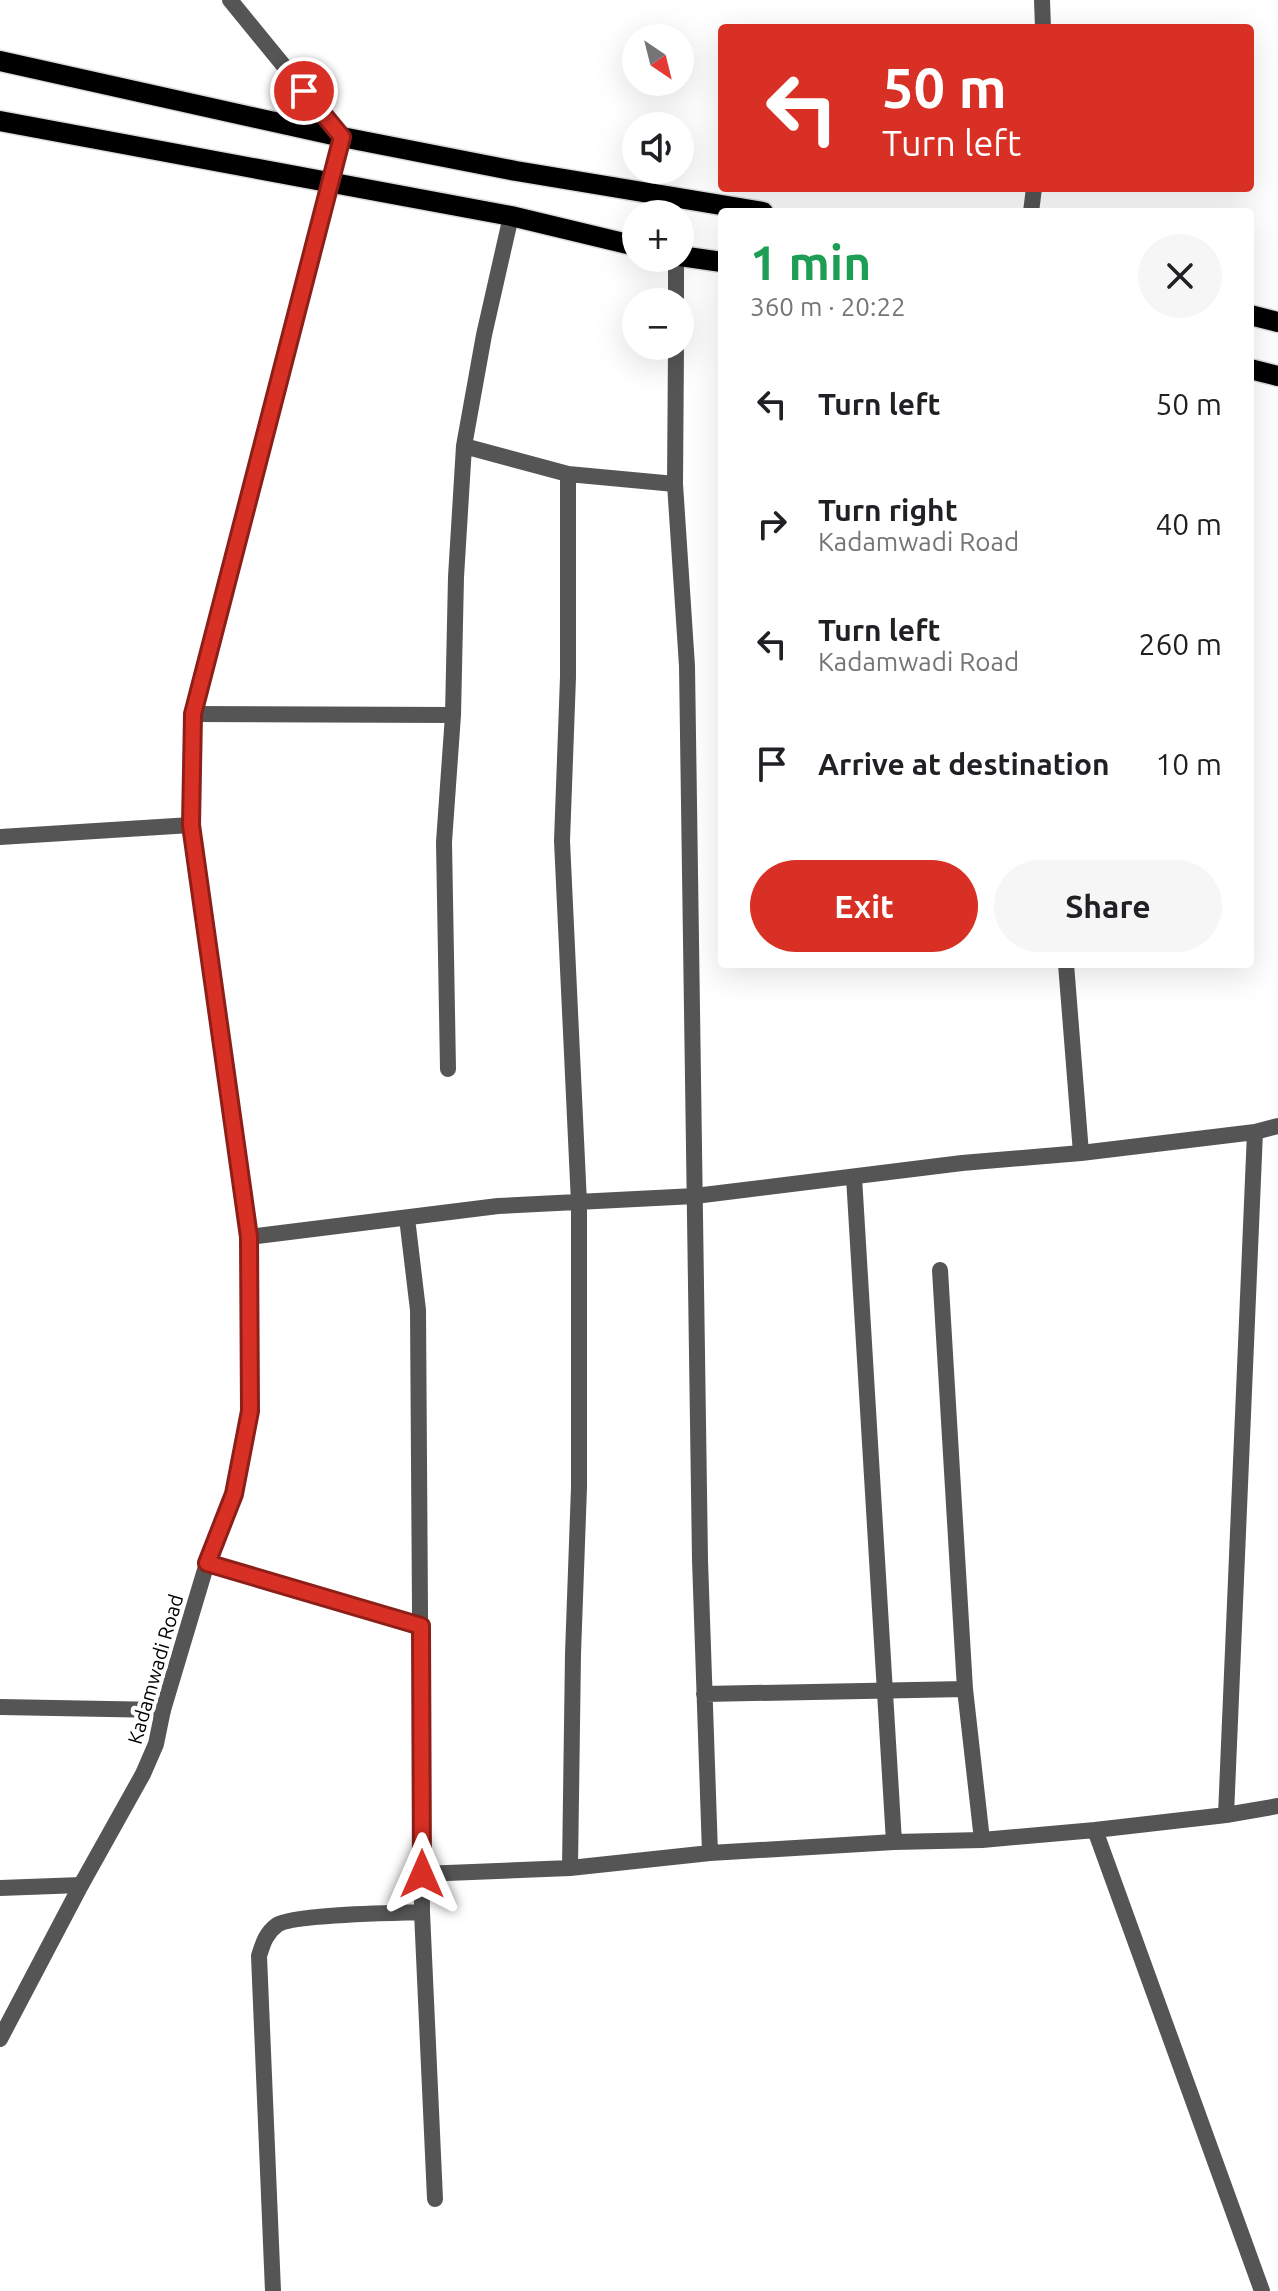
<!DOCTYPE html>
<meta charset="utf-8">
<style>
body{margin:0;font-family:Ubuntu,sans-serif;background:#f6f6f6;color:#202124;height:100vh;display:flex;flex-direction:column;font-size:30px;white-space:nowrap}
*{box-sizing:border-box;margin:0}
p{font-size:26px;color:#757577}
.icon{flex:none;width:44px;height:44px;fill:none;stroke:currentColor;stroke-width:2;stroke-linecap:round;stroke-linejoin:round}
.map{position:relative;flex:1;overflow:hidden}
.sheet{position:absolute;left:718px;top:208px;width:536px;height:760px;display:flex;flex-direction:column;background:#fff;border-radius:8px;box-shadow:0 8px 32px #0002}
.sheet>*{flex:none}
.guide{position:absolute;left:718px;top:24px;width:536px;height:168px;border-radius:8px;box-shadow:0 8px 32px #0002;background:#d93025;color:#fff;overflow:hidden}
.needle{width:52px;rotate:145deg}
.tools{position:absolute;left:622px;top:24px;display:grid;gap:16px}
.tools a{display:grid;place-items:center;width:72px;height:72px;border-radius:50%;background:#fff;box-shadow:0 8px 32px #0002;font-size:40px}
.pin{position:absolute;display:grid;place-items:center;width:68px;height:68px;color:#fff;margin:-34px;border:4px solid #fff;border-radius:50%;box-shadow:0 2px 8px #0007}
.me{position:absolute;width:88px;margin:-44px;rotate:0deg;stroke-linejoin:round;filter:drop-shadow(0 0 6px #0008)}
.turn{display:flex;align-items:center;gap:28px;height:168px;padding:0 32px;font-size:36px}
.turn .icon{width:104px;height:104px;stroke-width:2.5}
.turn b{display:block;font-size:56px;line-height:68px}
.round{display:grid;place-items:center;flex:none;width:84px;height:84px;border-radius:42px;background:#f6f6f6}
.head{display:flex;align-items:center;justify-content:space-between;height:136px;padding:0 32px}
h1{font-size:48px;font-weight:700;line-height:60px;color:#1e9e55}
.cta{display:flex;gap:16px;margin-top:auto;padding:16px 32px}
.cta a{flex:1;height:92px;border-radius:48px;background:#d93025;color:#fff;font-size:32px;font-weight:700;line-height:92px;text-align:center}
.cta a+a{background:#f6f6f6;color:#202124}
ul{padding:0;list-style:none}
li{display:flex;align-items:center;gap:24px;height:120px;padding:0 32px}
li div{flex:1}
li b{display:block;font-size:30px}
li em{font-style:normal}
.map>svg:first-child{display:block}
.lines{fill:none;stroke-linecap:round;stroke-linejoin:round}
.primary-casing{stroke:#dbdbdb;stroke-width:23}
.minor{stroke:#555;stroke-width:16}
.tertiary{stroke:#555;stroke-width:16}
.primary{stroke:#000;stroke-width:20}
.route-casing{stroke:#8d1f18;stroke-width:20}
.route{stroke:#d93025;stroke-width:14}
.labels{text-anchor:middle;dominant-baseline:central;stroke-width:8;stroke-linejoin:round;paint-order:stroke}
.street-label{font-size:20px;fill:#000;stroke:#fff}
</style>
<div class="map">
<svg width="1278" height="2291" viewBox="0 0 1278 2291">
<rect width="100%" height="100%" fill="#fff"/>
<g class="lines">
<defs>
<path id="primary" d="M0,61l342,76 174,34 247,41
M0,121l511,95 125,30
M680,256l42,6
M1250,315l28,7
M1250,369l28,7"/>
</defs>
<!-- primary casing -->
<use href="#primary" class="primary-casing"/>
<!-- minor -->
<path class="minor" d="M1042,0l1,28
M1031,212l3,-24
M676,302v-44
M676,346l-1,138 12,182 13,894 10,293
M464,446l104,28 107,10
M568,474v203l-6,164 17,362v284l-6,167 -3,214 140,-15 184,-11 88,-2 113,-10
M193,714l260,1
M0,837l191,-12
M1066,964l15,189
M448,1069l-4,-227 9,-127 3,-138 8,-131 20,-111 27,-119
M854,1177l40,665
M407,1218l11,92 4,602 13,287
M249,1237l249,-31 197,-10 267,-33 119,-10 174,-21 23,-6
M940,1270l25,419
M207,1563l214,63
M704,1694l261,-5 17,151
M0,1707l163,3
M1226,1815l29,-683
M422,1874l148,-6
M0,1888l81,-3
M273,2291l-14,-335c4,-13 7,-23 18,-31 15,-11 120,-12 145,-13
M1262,2291l-167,-461 131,-15 52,-9"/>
<!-- tertiary -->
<path class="tertiary" d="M0,2039l81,-154 62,-111 13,-30 7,-34 44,-147 27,-69 16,-83 -1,-174 -27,-196 -19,-124 -12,-92 2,-111 149,-577 -112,-137"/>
<!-- primary -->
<use href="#primary" class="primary"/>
</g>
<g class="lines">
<defs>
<path id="route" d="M304,91l38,46 -149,577 -2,111 58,412 1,174 -16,83 -27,69 214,63 1,248"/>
</defs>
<!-- route casing -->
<use href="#route" class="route-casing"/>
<!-- route -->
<use href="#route" class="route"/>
</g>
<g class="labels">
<!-- street labels -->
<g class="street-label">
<text transform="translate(155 1669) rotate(-74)">Kadamwadi Road</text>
</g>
</g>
</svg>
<div class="tools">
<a><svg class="needle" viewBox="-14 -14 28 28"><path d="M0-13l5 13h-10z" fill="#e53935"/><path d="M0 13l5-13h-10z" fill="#757577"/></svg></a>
<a><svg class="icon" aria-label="sound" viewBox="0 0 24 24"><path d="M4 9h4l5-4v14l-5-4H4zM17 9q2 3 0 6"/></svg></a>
<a>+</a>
<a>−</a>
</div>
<div class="pin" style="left:304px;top:91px;background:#d93025"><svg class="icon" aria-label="arrive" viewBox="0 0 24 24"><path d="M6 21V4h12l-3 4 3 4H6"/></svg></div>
<svg class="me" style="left:422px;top:1874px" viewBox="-20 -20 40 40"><path d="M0-17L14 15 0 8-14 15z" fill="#d93025" stroke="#fff" stroke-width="4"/></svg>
<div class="guide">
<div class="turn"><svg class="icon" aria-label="left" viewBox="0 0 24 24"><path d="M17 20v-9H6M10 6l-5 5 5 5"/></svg><div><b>50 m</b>Turn left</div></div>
</div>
<section class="sheet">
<div class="head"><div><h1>1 min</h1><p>360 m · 20:22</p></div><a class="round"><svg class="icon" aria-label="close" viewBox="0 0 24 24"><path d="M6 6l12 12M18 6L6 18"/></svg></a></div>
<ul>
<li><svg class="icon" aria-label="left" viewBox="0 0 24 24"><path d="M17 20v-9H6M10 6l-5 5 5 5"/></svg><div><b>Turn left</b></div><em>50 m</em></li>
<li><svg class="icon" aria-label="right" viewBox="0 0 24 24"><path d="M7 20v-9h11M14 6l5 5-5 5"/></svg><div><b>Turn right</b><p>Kadamwadi Road</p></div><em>40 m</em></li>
<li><svg class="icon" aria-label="left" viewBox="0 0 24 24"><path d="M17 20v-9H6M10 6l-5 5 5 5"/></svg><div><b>Turn left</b><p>Kadamwadi Road</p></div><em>260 m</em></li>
<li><svg class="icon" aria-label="arrive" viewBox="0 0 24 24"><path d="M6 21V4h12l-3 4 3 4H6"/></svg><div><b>Arrive at destination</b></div><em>10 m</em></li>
</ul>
<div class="cta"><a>Exit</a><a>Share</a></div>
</section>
</div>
